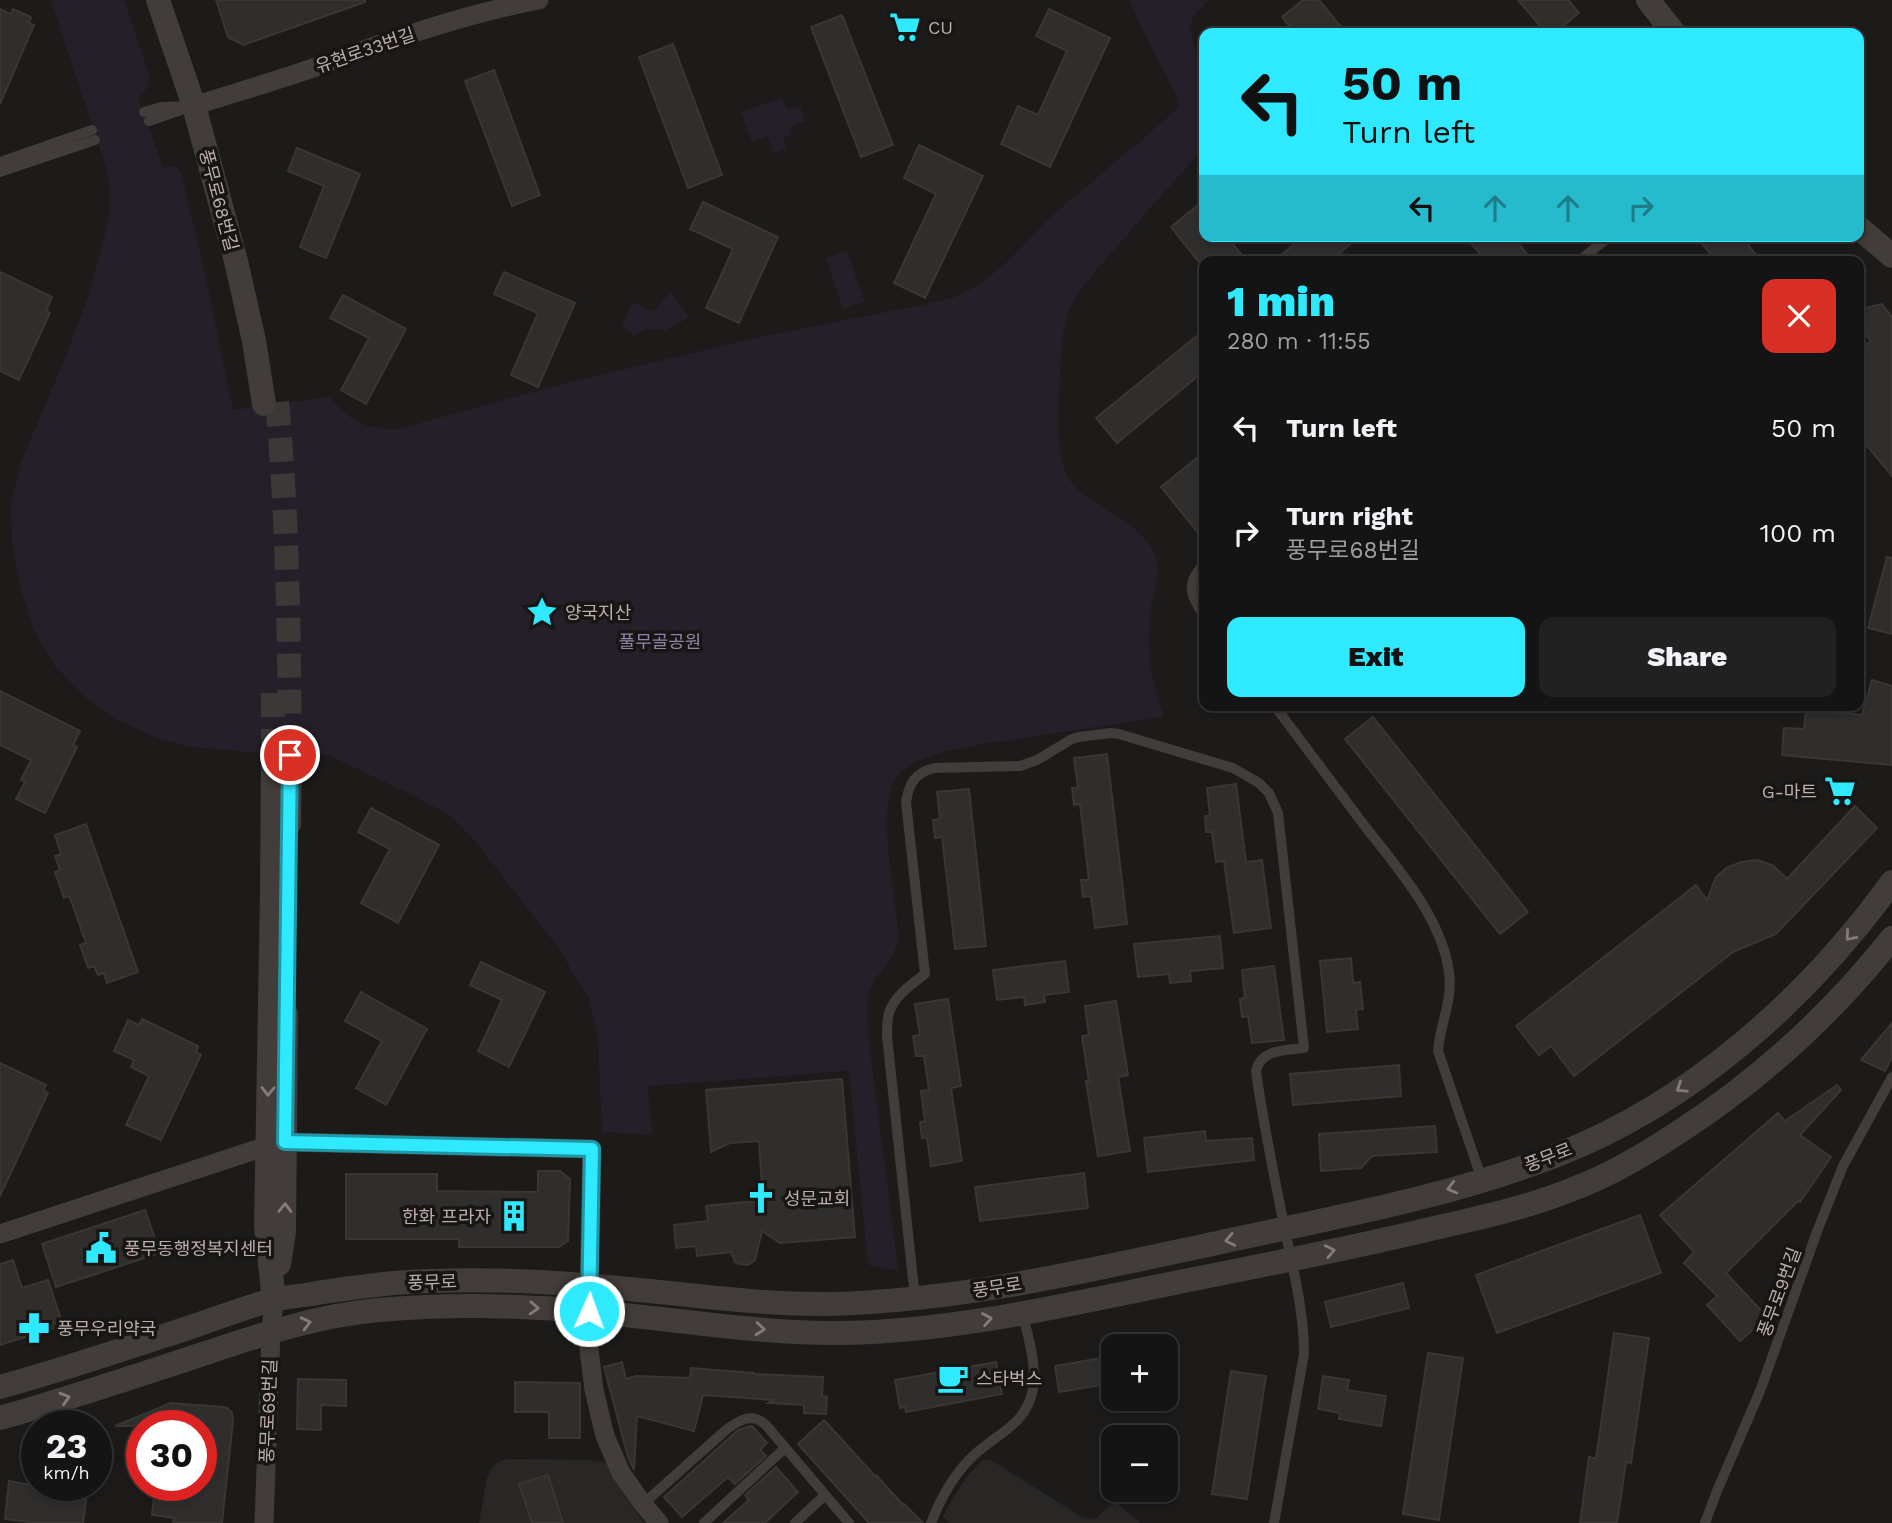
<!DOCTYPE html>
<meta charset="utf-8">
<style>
body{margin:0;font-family:"Work Sans","Noto Sans KR",sans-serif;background:#222122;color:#f1f3f6;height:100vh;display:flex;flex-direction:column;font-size:26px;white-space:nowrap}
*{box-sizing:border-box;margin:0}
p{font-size:23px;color:#9d9ea0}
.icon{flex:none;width:38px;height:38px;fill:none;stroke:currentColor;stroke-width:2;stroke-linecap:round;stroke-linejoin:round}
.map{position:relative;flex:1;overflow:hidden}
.side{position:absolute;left:1199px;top:256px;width:665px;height:455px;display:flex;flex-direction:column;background:#151414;border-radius:14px;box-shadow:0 4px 10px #0003,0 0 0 2px #343334}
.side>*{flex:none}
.guide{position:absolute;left:1199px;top:28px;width:665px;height:214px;border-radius:14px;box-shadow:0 4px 10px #0003,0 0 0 2px #343334;background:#2fe9ff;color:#111;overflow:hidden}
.tools{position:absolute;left:1101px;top:1334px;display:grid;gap:14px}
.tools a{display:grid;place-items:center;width:77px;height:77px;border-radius:14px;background:#151414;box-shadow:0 4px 10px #0003,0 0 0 2px #343334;font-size:35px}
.speed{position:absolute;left:21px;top:1410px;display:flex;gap:14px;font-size:35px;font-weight:700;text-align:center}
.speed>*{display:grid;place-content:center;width:91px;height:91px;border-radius:50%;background:#151414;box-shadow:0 4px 10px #0003,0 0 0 2px #343334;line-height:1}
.speed small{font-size:18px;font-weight:400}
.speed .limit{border:10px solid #d22;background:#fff;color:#111}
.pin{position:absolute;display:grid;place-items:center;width:60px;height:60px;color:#fff;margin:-30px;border:4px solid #fff;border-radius:50%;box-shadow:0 2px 7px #0007}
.me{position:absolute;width:77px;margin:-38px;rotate:2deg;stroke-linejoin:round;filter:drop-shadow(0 0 5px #0008)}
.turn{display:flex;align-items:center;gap:24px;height:147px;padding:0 28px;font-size:32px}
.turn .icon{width:91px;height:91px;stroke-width:2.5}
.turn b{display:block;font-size:49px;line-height:60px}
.lanes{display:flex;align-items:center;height:66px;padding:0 28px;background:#0003;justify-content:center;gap:35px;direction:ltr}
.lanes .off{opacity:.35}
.round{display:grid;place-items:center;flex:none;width:74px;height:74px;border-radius:14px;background:#222122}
.overview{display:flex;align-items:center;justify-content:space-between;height:119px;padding:0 28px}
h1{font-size:42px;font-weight:800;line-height:52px;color:#2fe9ff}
.button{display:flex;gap:14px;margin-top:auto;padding:14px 28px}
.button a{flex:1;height:80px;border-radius:14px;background:#2fe9ff;color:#111;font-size:28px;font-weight:800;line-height:80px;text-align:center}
.button a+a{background:#222122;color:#f1f3f6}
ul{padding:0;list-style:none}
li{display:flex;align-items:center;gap:21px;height:105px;padding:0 28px}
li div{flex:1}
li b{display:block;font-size:26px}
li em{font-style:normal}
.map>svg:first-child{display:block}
.built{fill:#292726}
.green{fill:#241f28}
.building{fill:#302e2d;stroke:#393634;stroke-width:2}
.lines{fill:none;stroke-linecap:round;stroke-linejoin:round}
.tertiary-tunnel{stroke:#3c3837;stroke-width:24;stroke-dasharray:24 12;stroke-linecap:butt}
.service{stroke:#423c3a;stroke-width:10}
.minor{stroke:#423c3a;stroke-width:19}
.tertiary{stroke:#423c3a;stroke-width:24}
.oneway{stroke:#867b78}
.route-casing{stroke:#1f97a6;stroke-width:18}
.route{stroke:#2fe9ff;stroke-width:12}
.labels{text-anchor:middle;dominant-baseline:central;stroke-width:7;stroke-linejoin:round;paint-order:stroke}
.poi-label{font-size:18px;fill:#bdaeab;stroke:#171615;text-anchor:start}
.street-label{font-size:18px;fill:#bdaeab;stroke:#171615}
.park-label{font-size:18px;fill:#9581a9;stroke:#171615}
</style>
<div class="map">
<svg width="1892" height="1523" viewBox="0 0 1892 1523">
<rect width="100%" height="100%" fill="#1c1b1a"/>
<!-- built -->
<path class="built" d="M509,1459l80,1 18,3 14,27 23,33h-165l8,-45 5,-11 7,-6z
M982,1460h9l91,57 14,2 12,-12 9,-4 24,20h-191l-7,-6 9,-18 17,-25z"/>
<!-- green -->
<path class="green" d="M51,0h73l25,74c1,11 -1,16 -11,22l25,71c8,-1 12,-3 18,5l26,111 26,127 96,-13c22,24 35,33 69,32l173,-47 193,-46 164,-32 27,-7 19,-10 16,-11 17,-14 45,-46 123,-105 3,-6 -1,-8 -37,-72 -11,-25h80l-16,16 -3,11 2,10 12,40v71c-31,34 -61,68 -91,103 -16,19 -35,38 -44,60 -9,21 -8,61 -10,84 -2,23 -2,64 10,84 20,30 76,43 86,76 6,17 -1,36 -4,52 -1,11 -2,22 -2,32 -1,27 7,53 15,78 -49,7 -98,14 -147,22 -31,5 -65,8 -94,20 -11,4 -23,11 -29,22 -16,33 1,115 5,153 -2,25 -19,33 -28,54 -6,14 -3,29 -3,44l30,238 -30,-5 -19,-194 -202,15 6,49 -51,-3 -4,-94 -10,-41 -31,-51 -82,-105 -24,-25 -39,-21 -84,-40 -17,-3h-65l-61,-6 -31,-9 -36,-17 -33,-23 -31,-32 -20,-34 -14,-45 -8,-44 -1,-39 10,-41 44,-104 24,-64 14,-51 6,-30 1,-23 -3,-20z
M782,98l5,12 13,-4 5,15 -15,6 2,7 -9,4 4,11 -13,4 -6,-17 -16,6 -11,-30z
M847,251l18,51 -22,7 -17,-51z
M670,292l20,25 -24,13 -20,-1 -12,7 -12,-10 10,-24 22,10z"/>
<!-- building -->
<path class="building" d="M216,0h149v2l-122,43 -15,-8z
M1303,0h16l27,33h-51l-13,-16z
M1518,0h50l11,13 -24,20h-9z
M0,9l11,5 2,-5 18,8 -2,6 5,2 -34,79z
M1049,9l61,29 -60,129 -49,-23 17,-38 20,9 29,-64 -31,-15z
M842,15l51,130 -32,12 -50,-130z
M673,44l49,131 -34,13 -49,-131z
M494,70l46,125 -28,11 -47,-125z
M919,145l64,31 -58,122 -31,-15 42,-89 -32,-16z
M297,148l63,26 -34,84 -26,-11 24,-61 -36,-15z
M1204,200v36h22l21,25h-49l-27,-34z
M703,202l75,35 -39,86 -33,-15 27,-59 -43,-20z
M1304,236h56l-30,25h-56z
M1465,236h47l21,25h-47z
M1696,236h45l20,25h-45z
M0,272l52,25 -6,14 4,2 -31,67 -19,-9z
M504,272l71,31 -37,84 -27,-12 27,-62 -44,-19z
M343,295l63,34 -40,75 -25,-14 28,-52 -39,-20z
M1882,304l10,13v159l-34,-41v-84l13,-10 -13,-16v-5l7,-12z
M1204,330v41l-87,72 -21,-25z
M1204,452v88l-43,-53z
M1887,557l5,1v76l-24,-6z
M1872,680l20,6v79l-110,-10 2,-27 20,1 2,-20 56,6z
M0,691l80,40 -7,14 4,2 -32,66 -29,-14 9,-17 -4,-2 10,-20 -31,-15z
M1373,717l155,195 -28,22 -155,-195z
M1107,754l20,170 -32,4 -4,-32 -8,1 -2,-17h8l-9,-76 -6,1 -2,-17h6l-4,-30z
M1236,784l10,78 16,-2 9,68 -37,5 -10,-72 -8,1 -4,-30h-6l-1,-16h5l-3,-28z
M969,789l17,157 -31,3 -13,-112 -7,1 -2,-18 7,-1 -3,-27z
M1855,806l22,22 -101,106 -43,18 -159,124 -23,-30 -12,9 -23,-29 180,-141 11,15 9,-23 10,-9 15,-6 16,-2 15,5 15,14z
M371,808l68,37 -41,78 -37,-20 29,-54 -32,-17z
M86,824l52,148 -31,11 -3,-10 -6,2 -4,-9 -6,2 -8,-23 6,-2 -13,-37 -4,-10 -5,2 -9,-26 5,-2 -5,-14 6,-2 -6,-19z
M1220,936l3,32 -33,3 1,10 -21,2 -1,-9 -31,3 -4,-33z
M1351,958l2,25 7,-1 3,27 -7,1 2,19 -31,3 -7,-71z
M1065,961l4,31 -25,3 1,7 -20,3 -1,-8 -27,3 -4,-30z
M481,962l64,30 -36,75 -31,-16 24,-51 -32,-15z
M1274,966l10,74 -32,3 -4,-27 -6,1 -2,-18 5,-1 -3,-28z
M361,992l66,37 -41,76 -30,-17 26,-47 -37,-20z
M948,999l13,87 -10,2 11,73 -31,5 -4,-28h-5l-2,-16 5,-1 -4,-30 8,-1 -5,-34h-8l-3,-20 7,-1 -5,-31z
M1116,1001l12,74 -10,2 12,74 -32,5 -12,-75h3l-7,-45 7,-1 -4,-29z
M142,1019l56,27 -2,6 5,3 -40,85 -35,-15 23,-49 -18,-9 3,-7 -20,-9 14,-31 11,5z
M1892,1023v34l-7,14 -24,-11z
M0,1063l46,22 -3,5 5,3 -48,103z
M1399,1065l2,31 -108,9 -3,-31z
M842,1079l13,158 -75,6 -18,-12 -7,29 -7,5 -9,-1 -4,-2 -4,-10 -34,4 -1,-10 -20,2 -2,-23 34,-4 -2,-15 57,-6 -4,-59 -29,2 -19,9 -5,-62z
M1837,1085l4,5 -41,45 31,22 -31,45 -2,-1 -72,72 41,44 -27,24 -33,-36 10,-9 -33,-33 10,-11 -34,-37 118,-102 7,8z
M1435,1126l2,26 -65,4 -11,12 -40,3 -2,-37z
M1205,1131l1,10 46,-3 2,22 -106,12 -4,-34z
M538,1171h22l10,8 -2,62 -9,6h-100v-8h-113v-65h91v17l101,1z
M1084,1173l4,35 -108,13 -5,-34z
M145,1210l15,43 -104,34 -14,-43z
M1640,1215l21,58 -164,60 -21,-58z
M13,1260l9,28 26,-8 15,45 -63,20v-81z
M1403,1283l6,25 -78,19 -6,-25z
M1614,1333l35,5 -18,125 -5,-1 -9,61h-37l9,-66 7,2z
M1428,1353l35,5 -24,162 -36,-6z
M1113,1356v27l-54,9 -4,-26z
M622,1362l4,17 10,-3 54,2 1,-10 63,5v1l69,3 -1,19 5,1 -1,17 -22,-1v-8l-36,-2 5,-3 -70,-5 -9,36 -57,-15 -3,54 -6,-13 -24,-90z
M996,1362l6,32 -96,18 -1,-5 -5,1 -5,-28z
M1231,1371l35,5 -19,123 -35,-5z
M1323,1376l26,4 -2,10 39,6 -5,30 -42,-7 1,-6 -22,-4z
M298,1379l48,1v26l-25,-1v25l-24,-1z
M515,1382l65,1v55h-31v-26h-34z
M171,1403l52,4 4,1 5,5 1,8 -11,102h-49l1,-5 -22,-3 3,-29h46v-60h-86z
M824,1420l52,57 1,-1 26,29 1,-1 19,19h-54l-71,-79z
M752,1426l15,17 -7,7 6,6 -31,28 -7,-7 -46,40 -18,-20 74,-67z
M776,1467l22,25 -33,31h-42l26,-23 -4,-5z
M548,1475l15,48h-31l-13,-39z
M9,1481l28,5h51l-5,37h-46l-32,-4z"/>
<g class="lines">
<!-- tertiary-tunnel -->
<path class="tertiary-tunnel" d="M277,402c11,118 12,235 13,353
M273,753v-69"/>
<!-- service -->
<path class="service" d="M144,112l17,-5 32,-1
M149,121l32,-11
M0,162l92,-32
M0,172l95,-32
M1579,261l31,-25
M1204,564c-18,19 -15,31 0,51
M1274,705c30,40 60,80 90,120 33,43 77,91 85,147 4,28 -9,52 -11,79l44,129
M915,1298l-28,-262c0,-7 0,-16 2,-23 5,-17 23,-29 36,-39l-19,-172c3,-19 9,-29 28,-34l86,-2 17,-6 35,-21 7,-2 32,-4 8,1 114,34 26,15 10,10 9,20 26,235c-18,2 -43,1 -48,23 7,52 18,103 28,155 9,43 20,84 20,128l-30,169
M643,1504l84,-75c13,-9 25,-17 39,-4l83,98
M704,1523l81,-75
M795,1523l30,-28
M931,1523c9,-23 21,-46 39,-64 24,-25 56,-32 63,-70 4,-25 -5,-51 -10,-75
M1705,1523l12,-32 43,-100 58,-162 25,-63 49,-89"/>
<!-- minor -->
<path class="minor" d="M194,106c37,-12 75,-23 113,-36 76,-27 152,-55 232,-70
M285,1142l307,7 -4,192 6,49 11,46 16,37 22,31 16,19
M0,1234l267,-88
M264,1523l7,-191 3,-32"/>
<!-- tertiary -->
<path class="tertiary" d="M158,0l36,106 42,155 18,80 10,63
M1648,0l26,33
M1858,227l34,29
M273,753l-1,138 -6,336 8,73
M289,824l1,-69
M279,1264l5,-32 2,-218
M0,1387c66,-18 130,-40 194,-61 26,-9 52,-19 78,-26 13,-3 27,-4 40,-6 27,-5 54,-8 81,-11 67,-5 136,-3 203,3 78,6 156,19 234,18 129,-3 256,-33 382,-60 114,-25 235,-46 345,-89 134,-52 251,-157 335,-273
M0,1418c68,-19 136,-42 203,-64 57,-19 116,-39 176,-44 71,-6 142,-5 213,2 84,7 168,22 252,21 118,-2 234,-31 350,-54 76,-15 152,-30 228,-48 52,-12 106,-23 156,-44 34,-13 66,-32 98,-53 82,-53 155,-119 216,-196"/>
</g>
<!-- one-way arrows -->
<defs><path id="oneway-chevron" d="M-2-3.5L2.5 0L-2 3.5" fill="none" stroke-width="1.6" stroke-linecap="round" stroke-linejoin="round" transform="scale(1.75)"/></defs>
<g class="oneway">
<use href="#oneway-chevron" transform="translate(1850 936) rotate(131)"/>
<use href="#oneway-chevron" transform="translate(1681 1088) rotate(146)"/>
<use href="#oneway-chevron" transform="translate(268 1091) rotate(91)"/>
<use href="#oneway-chevron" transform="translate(1452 1188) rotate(165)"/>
<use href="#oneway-chevron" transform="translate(285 1208) rotate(-89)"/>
<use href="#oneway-chevron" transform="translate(1230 1240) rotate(168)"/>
<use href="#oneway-chevron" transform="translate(1330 1251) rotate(-12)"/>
<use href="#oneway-chevron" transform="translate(534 1308) rotate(3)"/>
<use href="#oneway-chevron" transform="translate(987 1319) rotate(-10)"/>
<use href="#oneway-chevron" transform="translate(306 1323) rotate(-14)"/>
<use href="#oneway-chevron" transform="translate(760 1329) rotate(5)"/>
<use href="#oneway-chevron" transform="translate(65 1398) rotate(-17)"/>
</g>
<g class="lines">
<defs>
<path id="route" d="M290,755l-5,387 307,7 -3,162"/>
</defs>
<!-- route casing -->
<use href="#route" class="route-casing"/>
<!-- route -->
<use href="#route" class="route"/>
</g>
<!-- icons -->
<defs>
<symbol id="supermarket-bare" viewBox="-9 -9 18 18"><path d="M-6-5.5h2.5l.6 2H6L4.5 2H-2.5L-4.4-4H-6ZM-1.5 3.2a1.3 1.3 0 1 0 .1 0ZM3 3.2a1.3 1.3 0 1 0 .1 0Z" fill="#2fe9ff" stroke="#171615" stroke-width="2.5" paint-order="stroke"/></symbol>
<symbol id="sight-bare" viewBox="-9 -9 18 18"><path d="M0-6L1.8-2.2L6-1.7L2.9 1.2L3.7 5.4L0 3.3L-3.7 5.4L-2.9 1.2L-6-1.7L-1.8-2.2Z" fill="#2fe9ff" stroke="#171615" stroke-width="2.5" paint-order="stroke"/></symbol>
<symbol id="church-bare" viewBox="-9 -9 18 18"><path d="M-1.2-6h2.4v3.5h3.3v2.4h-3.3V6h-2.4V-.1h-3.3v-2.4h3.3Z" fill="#2fe9ff" stroke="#171615" stroke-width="2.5" paint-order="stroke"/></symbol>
<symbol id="building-bare" viewBox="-9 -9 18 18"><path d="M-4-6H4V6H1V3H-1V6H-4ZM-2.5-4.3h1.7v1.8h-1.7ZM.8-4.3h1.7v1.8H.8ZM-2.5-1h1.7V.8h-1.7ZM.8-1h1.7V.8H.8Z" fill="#2fe9ff" stroke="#171615" stroke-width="2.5" paint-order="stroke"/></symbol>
<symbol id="civic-bare" viewBox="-9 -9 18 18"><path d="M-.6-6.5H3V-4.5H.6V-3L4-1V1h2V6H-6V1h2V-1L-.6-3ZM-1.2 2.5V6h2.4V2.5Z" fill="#2fe9ff" stroke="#171615" stroke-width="2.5" paint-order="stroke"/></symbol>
<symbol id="pharmacy-bare" viewBox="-9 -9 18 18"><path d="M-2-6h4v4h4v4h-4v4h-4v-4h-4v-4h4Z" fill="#2fe9ff" stroke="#171615" stroke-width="2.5" paint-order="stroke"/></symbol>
<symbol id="cafe-bare" viewBox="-9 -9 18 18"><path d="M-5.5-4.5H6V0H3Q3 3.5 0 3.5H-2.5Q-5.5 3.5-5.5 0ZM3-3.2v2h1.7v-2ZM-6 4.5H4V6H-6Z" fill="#2fe9ff" stroke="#171615" stroke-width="2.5" paint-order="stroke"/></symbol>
</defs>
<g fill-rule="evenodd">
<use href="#supermarket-bare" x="883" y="5" width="44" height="44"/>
<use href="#sight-bare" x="520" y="590" width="44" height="44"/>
<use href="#supermarket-bare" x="1818" y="769" width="44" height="44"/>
<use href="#church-bare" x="739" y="1176" width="44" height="44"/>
<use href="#building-bare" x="492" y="1194" width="44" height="44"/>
<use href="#civic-bare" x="79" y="1226" width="44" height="44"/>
<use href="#pharmacy-bare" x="12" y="1306" width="44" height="44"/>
<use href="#cafe-bare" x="931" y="1356" width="44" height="44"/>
</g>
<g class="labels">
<!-- poi labels -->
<g class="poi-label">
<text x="928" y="27">CU</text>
<text x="565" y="612">양국지산</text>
<text x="1817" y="791" text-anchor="end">G-마트</text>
<text x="784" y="1198">성문교회</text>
<text x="491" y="1216" text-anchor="end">한화 프라자</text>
<text x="124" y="1248">풍무동행정복지센터</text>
<text x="57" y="1328">풍무우리약국</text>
<text x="976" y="1378">스타벅스</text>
</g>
<!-- street labels -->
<g class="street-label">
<text transform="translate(365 50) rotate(-19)">유현로33번길</text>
<text transform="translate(219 200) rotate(75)">풍무로68번길</text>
<text transform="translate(1548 1157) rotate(-21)">풍무로</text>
<text transform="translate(432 1282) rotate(-2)">풍무로</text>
<text transform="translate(997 1287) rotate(-9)">풍무로</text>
<text transform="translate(1779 1292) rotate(-70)">풍무로9번길</text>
<text transform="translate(268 1411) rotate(-88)">풍무로69번길</text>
</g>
<!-- park labels -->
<g class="park-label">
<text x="660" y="641">풀무골공원</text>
</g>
</g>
</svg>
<div class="tools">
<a>+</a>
<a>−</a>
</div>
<div class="speed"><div>23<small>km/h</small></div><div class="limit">30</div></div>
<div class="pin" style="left:290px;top:755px;background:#d93025"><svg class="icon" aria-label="arrive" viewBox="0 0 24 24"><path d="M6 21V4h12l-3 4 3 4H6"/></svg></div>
<svg class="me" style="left:589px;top:1311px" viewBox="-20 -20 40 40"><circle r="17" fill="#2fe9ff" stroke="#fff" stroke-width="3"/><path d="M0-11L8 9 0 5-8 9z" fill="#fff"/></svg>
<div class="guide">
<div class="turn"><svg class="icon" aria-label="left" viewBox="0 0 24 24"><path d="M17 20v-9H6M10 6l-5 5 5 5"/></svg><div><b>50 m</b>Turn left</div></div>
<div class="lanes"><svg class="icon" aria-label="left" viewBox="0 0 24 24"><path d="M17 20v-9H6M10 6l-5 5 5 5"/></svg><svg class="icon off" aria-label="ahead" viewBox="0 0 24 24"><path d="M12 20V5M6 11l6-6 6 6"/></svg><svg class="icon off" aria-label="ahead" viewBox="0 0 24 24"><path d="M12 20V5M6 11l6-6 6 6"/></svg><svg class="icon off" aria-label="right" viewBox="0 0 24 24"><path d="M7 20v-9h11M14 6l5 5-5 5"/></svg></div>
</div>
<section class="side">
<div class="overview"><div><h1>1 min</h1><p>280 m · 11:55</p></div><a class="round" style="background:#d93025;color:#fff"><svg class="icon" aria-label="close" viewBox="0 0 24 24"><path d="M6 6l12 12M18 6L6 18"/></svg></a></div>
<ul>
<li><svg class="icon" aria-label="left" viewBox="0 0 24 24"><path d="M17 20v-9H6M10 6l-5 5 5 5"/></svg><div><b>Turn left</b></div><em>50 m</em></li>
<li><svg class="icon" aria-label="right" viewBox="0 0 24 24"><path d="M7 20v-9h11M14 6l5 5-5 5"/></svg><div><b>Turn right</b><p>풍무로68번길</p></div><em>100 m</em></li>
</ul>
<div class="button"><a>Exit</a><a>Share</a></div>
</section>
</div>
